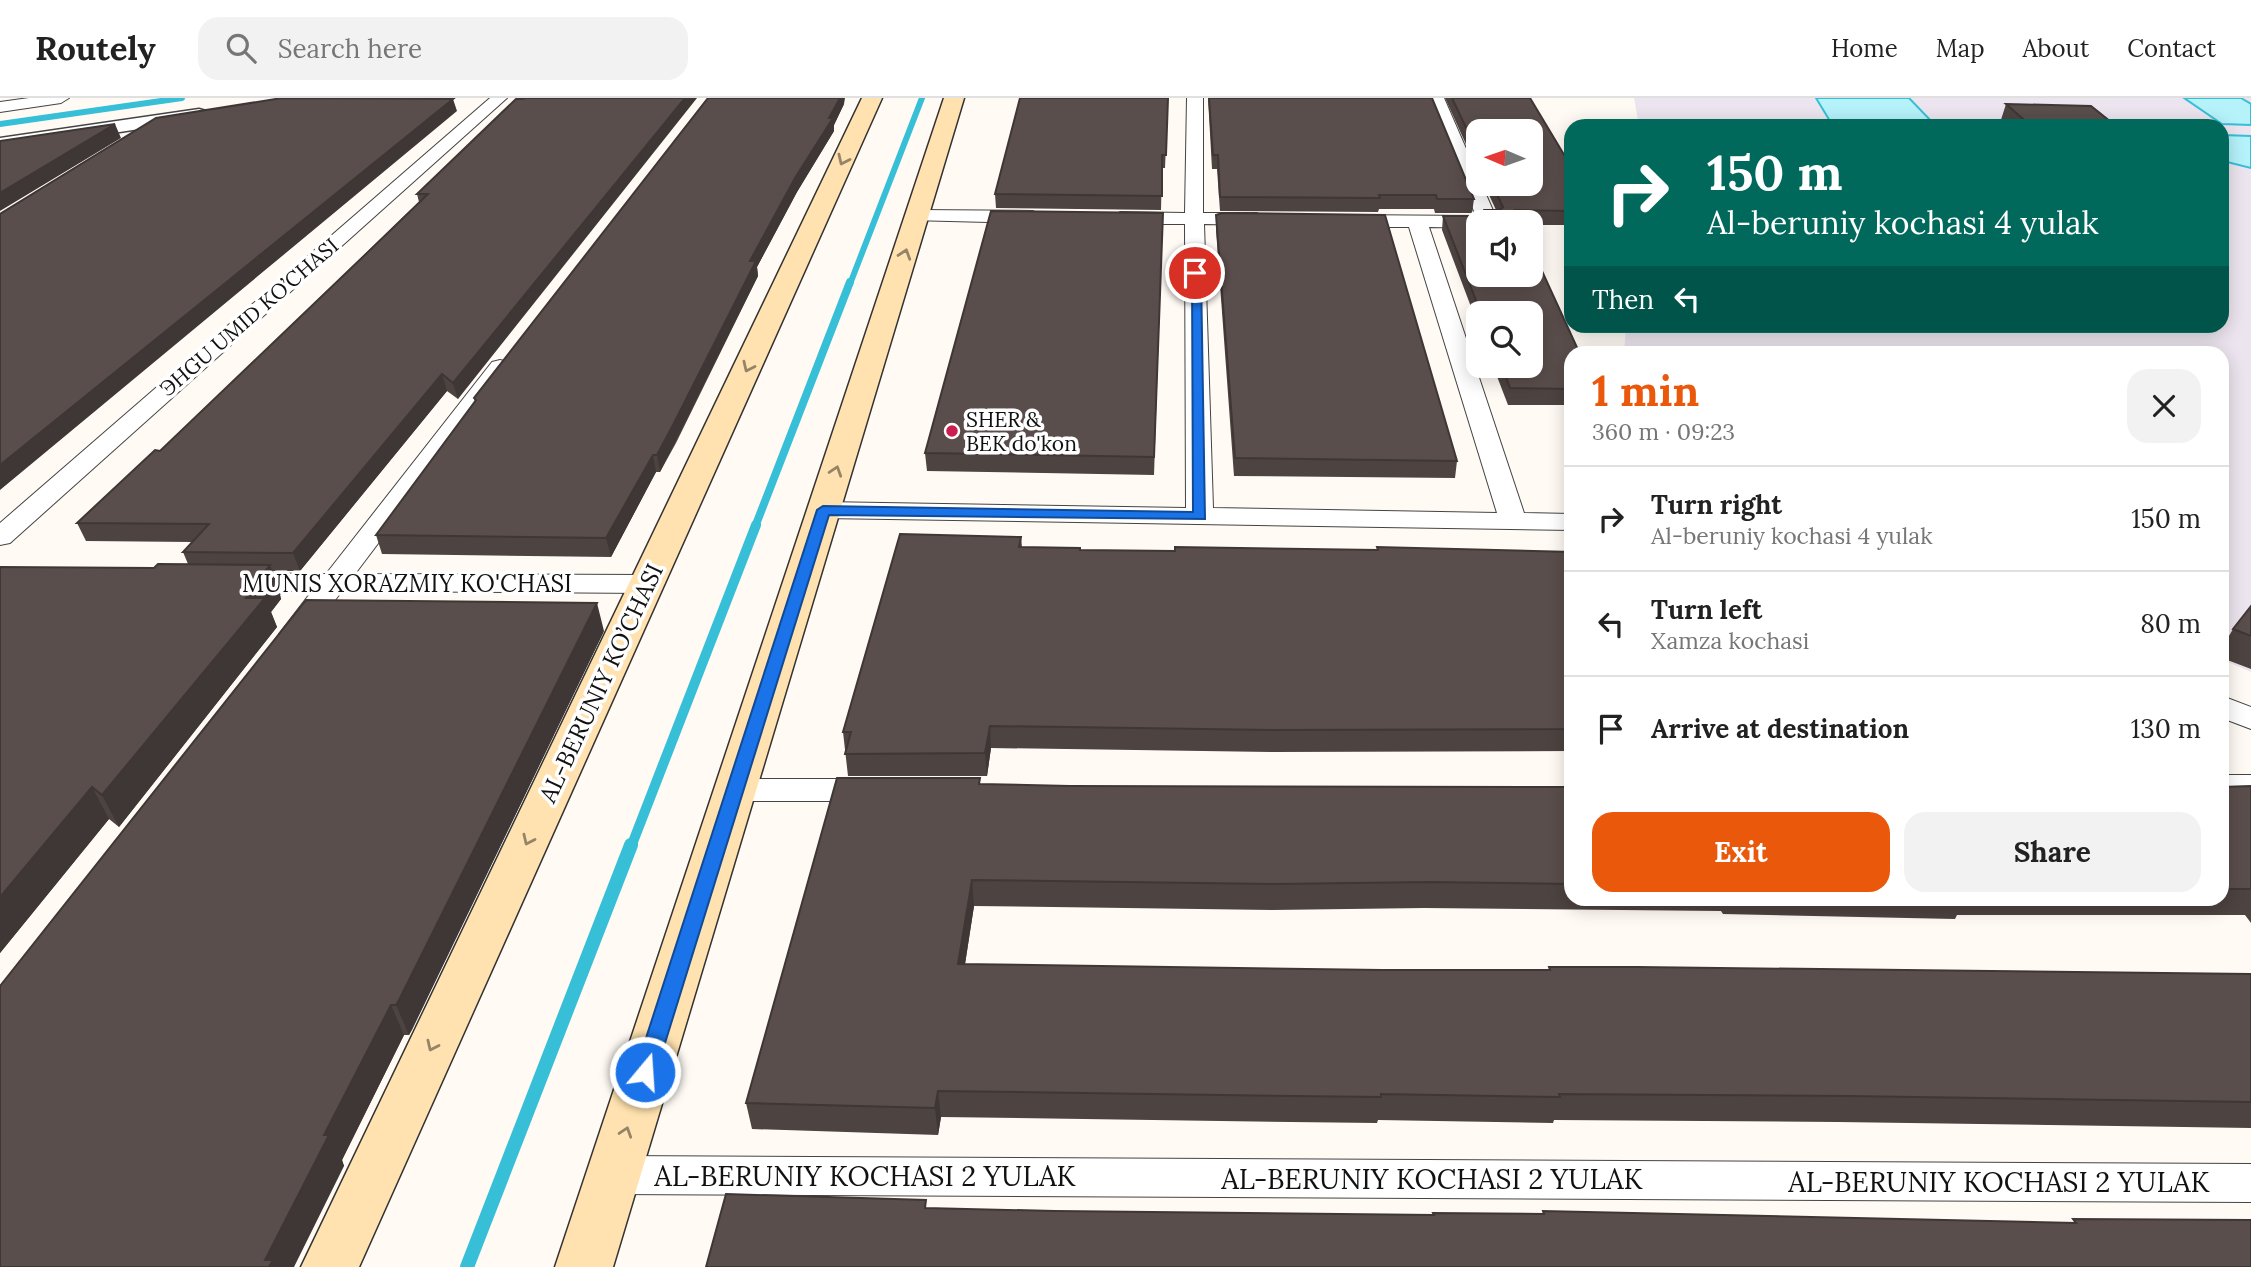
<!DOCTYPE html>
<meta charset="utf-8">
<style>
body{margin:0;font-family:Lora,serif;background:#f2f2f2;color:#222;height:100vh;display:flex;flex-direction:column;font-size:26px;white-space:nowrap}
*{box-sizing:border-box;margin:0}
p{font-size:23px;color:#767676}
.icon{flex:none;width:38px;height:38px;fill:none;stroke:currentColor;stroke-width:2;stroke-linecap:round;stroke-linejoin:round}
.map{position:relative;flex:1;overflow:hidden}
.sheet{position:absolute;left:1564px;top:248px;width:665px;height:560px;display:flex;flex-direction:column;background:#fff;border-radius:21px;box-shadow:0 4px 18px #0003}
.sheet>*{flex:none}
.banner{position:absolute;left:1564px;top:21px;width:665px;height:214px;border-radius:21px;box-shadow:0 4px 18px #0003;background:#00695c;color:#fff;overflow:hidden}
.needle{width:46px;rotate:272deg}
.controls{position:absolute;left:1466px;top:21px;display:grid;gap:14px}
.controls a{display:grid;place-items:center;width:77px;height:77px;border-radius:14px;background:#fff;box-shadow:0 4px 18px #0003;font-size:35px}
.pin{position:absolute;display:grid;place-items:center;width:60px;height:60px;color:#fff;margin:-30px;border:4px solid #fff;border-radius:50%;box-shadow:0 2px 7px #0007}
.me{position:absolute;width:77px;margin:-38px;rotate:18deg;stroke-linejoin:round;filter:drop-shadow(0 0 5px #0008)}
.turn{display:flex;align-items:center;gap:24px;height:147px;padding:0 28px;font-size:32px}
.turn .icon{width:91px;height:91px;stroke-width:2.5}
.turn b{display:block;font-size:49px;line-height:60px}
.then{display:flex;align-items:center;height:66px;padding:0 28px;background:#0003;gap:14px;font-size:26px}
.round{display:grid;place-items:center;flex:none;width:74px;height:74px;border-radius:21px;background:#f2f2f2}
.summary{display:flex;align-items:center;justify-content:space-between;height:119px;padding:0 28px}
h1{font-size:42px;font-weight:700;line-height:52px;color:#ea580c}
.action{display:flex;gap:14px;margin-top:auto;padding:14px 28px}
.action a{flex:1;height:80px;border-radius:21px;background:#ea580c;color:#fff;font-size:28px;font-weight:700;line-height:80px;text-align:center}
.action a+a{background:#f2f2f2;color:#222}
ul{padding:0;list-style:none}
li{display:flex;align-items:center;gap:21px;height:105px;padding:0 28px;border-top:2px solid #e0e0e0}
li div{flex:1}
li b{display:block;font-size:26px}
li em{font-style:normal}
header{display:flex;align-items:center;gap:42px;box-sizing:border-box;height:98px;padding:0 35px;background:#fff;border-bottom:2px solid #e0e0e0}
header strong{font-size:33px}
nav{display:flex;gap:38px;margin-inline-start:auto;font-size:24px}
.search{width:490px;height:63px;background:#f2f2f2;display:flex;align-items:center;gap:18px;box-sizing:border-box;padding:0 24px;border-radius:21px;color:#767676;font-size:26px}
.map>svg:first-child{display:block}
.industrial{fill:#ece5ef}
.water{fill:#b5f2fa;stroke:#36bfd7;stroke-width:2}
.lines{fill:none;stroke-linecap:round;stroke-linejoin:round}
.stream-far3{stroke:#36bfd7;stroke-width:6}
.stream-far2{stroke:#36bfd7;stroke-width:8}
.stream-far1{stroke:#36bfd7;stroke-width:10}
.stream{stroke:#36bfd7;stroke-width:14}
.minor-casing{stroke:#444;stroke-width:2}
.tertiary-casing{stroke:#444;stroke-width:3}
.secondary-casing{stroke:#333;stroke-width:3}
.minor{fill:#fff;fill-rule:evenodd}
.tertiary{fill:#fff;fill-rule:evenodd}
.secondary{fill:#ffe2af;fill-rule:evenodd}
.wall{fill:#4d4341}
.shaded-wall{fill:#3f3735}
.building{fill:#5a4e4c;stroke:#3f3735;stroke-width:2}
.oneway{stroke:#948468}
.route{fill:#1a73e8;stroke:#114b97;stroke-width:2}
.poi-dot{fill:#cc1d51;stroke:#fff;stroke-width:2.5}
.labels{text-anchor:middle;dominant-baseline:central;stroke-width:7;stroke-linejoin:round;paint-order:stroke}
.far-street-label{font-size:21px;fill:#111;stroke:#fff}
.far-poi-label{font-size:21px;fill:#111;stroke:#fff;text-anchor:start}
.street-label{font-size:24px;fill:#111;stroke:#fff}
.near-street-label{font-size:28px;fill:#111;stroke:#fff}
</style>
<header>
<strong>Routely</strong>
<div class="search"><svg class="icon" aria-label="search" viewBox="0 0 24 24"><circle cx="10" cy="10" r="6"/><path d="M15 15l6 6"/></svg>Search here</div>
<nav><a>Home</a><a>Map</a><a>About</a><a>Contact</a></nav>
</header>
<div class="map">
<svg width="2251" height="1169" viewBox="0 0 2251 1169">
<rect width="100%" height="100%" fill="#fffaf4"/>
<!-- industrial -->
<path class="industrial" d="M1634,0h617v574l-28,-12 -1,-306h-598l2,-28h596v-200h-583z"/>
<!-- water -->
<path class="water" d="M1816,0h93l27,28h-103z
M2184,0h57l10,6v21l-29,-1z
M2223,37l28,1v32l-28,-7z"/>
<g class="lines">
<!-- stream-far3 -->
<path class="stream-far3" d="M0,26l182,-26
M850,186l72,-186"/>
<!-- stream-far2 -->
<path class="stream-far2" d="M755,429l95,-245"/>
<!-- stream-far1 -->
<path class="stream-far1" d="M631,749l125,-322"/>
<!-- stream -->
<path class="stream" d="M467,1169l164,-422"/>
<defs>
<path id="minor" d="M29,0h40l-8,5 -61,9v-10z
M490,0h17l-497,445 -10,2v-22z
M1187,0h16v115h54l10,6 -10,6 -53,-1 9,284 284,5 -88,-286h-65l-10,-6 10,-6 132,1 -48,-118h16l54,124h-19v6l-50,-1 95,286 48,1v16l-749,-12 -9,-2 -4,-6 4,-6 9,-2 363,6 -1,-284h-65l-9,-6 9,-6 65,1z
M917,112l116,1 9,6 -9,6 -123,-3 -2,-4z
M500,262l8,2 3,5 -156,207 292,1 10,3 4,6 -4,6 -10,3 -305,-2 -37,49 -11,3 -11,-3 -4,-6 33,-43h-76l-10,-3 -4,-6 4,-6 10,-3 90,1 166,-212z
M2222,598l29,11v22l-29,-11z
M2222,677h29v22h-29z
M735,681h142l12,3 5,8 -5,8 -12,3h-142l-12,-3 -5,-8 5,-8z
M613,1058l1638,8v38l-1638,-8 -16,-5 -6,-14 6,-14z"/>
<path id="tertiary" d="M199,11l7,2 3,4 -3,4 -206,31v-12z"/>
<path id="secondary" d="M862,0h20l-523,1169h-58z
M944,0h20l-351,1169h-58z"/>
</defs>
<!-- minor casing -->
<use href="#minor" class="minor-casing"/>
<!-- tertiary casing -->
<use href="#tertiary" class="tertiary-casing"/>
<!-- secondary casing -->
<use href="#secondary" class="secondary-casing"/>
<!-- minor -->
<use href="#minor" class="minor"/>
<!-- tertiary -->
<use href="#tertiary" class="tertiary"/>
<!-- secondary -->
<use href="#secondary" class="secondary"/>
</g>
<!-- wall -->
<path class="wall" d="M1168,0l-3,70h-3l-1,42 -165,-2 -1,-14z
M1208,0h224l42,101 -2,14h-37l-1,-4h-55l-1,3 -158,-1 -3,-42h-5z
M1445,0h85l42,70v57h-41v-3h-52l93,132v51h-64l-15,-39h38v-53h-52v15l-37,-98 1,-14h38l15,-6 -12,-26h47l-52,-53v42z
M516,1l-58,300 -11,-8 -147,180h-27l8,23 -1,1 1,4 -10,13 6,15 -158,200 -10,-8 -109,134v-386l154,1 34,-4 -5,-12 9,-10 -106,-1 -9,-18 83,-72 259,-249 -2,-8z
M844,2v4l-10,21v6l-37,61 -40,75 1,9 -82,167 -16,29h-4l-45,85 -229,-3 -6,-19 99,-133 -1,-4z
M2006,6l110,22h-117z
M1163,115l-9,262 -227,-4 -2,-18z
M1216,117l241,246 -2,17 -221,-2 -18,-246z
M1021,439l1,10 58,3 95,1 202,-1v-3l195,5v199l-301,1 -280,-4 -4,28h-139l-5,-44z
M2251,508v63l-29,-11v-10l11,-19z
M604,533l-192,399 -3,5h-5l-62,125 2,6 -344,101z
M981,686l89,2 502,1v113h650v-113l29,-1v137l-6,-8h-288l-2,4 -232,-5 -2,-3 -297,-3 -152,2 -298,-4 -9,58 417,6h167v-3l702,7v154l-413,-6 -284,-2 -1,3 -175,-3 -1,3 -86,-1 -350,-5 -3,18 -186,-6 -6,-26z"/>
<!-- shaded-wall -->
<path class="shaded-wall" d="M685,0h12l-239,301 -5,-16z
M840,0h5l-1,6 -10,21v6l-37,61 -40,75 1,9 -98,196 -3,-17 93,-194z
M453,1l4,12 -457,379v-25z
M115,26l6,14 -121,73v-18z
M442,276l5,17 -147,180 -7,-18z
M653,357l3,17 -45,85 -5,-19z
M270,467l11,29 -1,1 1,4 -10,13 6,15 -158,200 -17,-32z
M597,505l7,28 -195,404 -13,-30z
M990,628l1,22 -4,28 -2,-23z
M92,689l17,32 -109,134v-56z
M972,782l2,26 -13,84 -3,-26z
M391,907l13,30 -62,125 2,6 -50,101h-25l-4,-7 59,-125z
M938,993l3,26 -3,18 -3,-27z"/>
<!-- building -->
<path class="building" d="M282,0l171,1 -453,366v-251l156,-96z
M525,0h160l-232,285 -11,-9 -149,179 -110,-1 26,-28 -132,-1 78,-73 5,1 208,-199 60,-58h-11l99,-95h7z
M708,0h132l-11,20h4l-38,60 -45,83h6l-83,164 -16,30h-4l-47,83 -230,-3 100,-135 -2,-2z
M1020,0h148l-2,57h-4v41l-167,-2z
M1209,0h223l42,101h-37l-1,-4h-57l1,3 -160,-1 -2,-42h-5z
M1452,0h78l42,70v43l-57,-1 5,12h-41v53h52v-28l49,107h-8v35l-62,-1 -8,-22h29v-53h-50l-38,-97h38l3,-6h16l3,-3 -11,-23h39v-53h-52v24z
M2006,6l85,2 25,20h-85z
M115,26l-115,69v-52z
M991,113l172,2 -9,244 -229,-4z
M1222,115l163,2 72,246 -222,-3 -19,-243z
M900,436l121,3 -2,10 61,1v2l95,1v-4l203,3 -1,-3 195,5v177l-299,1 -283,-4 -5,27 -140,1 6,-22h-8z
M158,466l112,1 -4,5h4l-24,28h19l-163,197 -10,-8 -92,110v-330l154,1z
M306,502l291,3 -198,397 -3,5h-5l-67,130h5l-64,125h8l-4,7h-269v-281z
M2251,508v30l-18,-7z
M837,680h143l-1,6 91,2 502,1v97l-143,-2 -154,2 -303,-4 -14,84 424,6h168l-1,-3h88l614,7v128l-402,-6 -290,-2 1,3 -179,-3v3l-87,-1 -356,-5 -3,17 -189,-5z
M2251,688v103h-29v-102z
M726,1096l200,6 -1,8 130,3 379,4 -1,-2 111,1 -1,-3 533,12 -3,-4 178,1v47h-1545z"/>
<!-- one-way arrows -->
<defs><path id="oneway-chevron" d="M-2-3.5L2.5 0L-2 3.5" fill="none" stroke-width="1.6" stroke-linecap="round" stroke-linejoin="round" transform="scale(1.75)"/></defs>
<g class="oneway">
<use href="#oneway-chevron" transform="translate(843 62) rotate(115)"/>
<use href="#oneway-chevron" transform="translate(905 156) rotate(-72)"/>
<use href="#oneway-chevron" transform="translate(748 269) rotate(115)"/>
<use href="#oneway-chevron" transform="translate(836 373) rotate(-72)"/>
<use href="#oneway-chevron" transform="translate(528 742) rotate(115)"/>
<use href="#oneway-chevron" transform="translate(432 948) rotate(115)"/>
<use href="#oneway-chevron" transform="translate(626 1034) rotate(-72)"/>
</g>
<!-- route -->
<path class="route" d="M1192,173l9,2 4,246 -376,-4 -173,557 -3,6 -8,3 -7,-3 -3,-6 182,-562 6,-4 370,6z"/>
<!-- markers -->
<circle class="poi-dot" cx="952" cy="333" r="7"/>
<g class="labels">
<!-- far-street labels -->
<g class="far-street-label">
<text transform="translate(249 219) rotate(-41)">ЭHGU UMID KO’CHASI</text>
</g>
<!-- far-poi labels -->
<g class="far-poi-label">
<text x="966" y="321">SHER &amp;<tspan x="966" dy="24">BEK do'kon</tspan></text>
</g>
<!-- street labels -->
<g class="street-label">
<text x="407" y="485">MUNIS XORAZMIY KO'CHASI</text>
<text transform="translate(601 585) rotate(-65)">AL-BERUNIY KO’CHASI</text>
</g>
<!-- near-street labels -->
<g class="near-street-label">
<text x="865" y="1078">AL-BERUNIY KOCHASI 2 YULAK</text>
<text x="1432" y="1081">AL-BERUNIY KOCHASI 2 YULAK</text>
<text x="1999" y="1084">AL-BERUNIY KOCHASI 2 YULAK</text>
</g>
</g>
</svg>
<div class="controls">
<a><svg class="needle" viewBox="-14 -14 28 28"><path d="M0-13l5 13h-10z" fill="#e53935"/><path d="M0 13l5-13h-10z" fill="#767676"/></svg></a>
<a><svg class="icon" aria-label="sound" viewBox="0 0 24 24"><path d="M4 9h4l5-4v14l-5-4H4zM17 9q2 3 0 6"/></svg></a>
<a><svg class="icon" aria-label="search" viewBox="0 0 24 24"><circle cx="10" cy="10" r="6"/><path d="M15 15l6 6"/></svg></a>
</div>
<div class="pin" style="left:1195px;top:175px;background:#d93025"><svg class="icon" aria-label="arrive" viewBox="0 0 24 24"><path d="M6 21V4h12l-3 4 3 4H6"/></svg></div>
<svg class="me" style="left:645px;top:974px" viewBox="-20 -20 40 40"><circle r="17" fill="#1a73e8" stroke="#fff" stroke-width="3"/><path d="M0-11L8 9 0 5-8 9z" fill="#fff"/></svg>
<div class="banner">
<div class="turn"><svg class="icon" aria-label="right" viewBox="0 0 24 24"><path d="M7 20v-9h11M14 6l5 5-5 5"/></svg><div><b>150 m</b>Al-beruniy kochasi 4 yulak</div></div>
<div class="then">Then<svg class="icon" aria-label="left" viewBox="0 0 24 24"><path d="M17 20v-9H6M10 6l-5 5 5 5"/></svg></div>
</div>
<section class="sheet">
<div class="summary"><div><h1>1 min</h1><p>360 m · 09:23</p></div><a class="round"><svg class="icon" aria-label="close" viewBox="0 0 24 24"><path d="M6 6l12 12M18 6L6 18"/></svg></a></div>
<ul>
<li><svg class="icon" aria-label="right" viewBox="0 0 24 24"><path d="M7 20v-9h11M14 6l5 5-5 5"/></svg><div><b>Turn right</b><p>Al-beruniy kochasi 4 yulak</p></div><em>150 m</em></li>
<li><svg class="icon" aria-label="left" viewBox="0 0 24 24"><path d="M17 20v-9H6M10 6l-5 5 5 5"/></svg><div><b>Turn left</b><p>Xamza kochasi</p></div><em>80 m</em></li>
<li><svg class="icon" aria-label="arrive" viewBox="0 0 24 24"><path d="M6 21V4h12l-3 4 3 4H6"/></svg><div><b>Arrive at destination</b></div><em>130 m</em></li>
</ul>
<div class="action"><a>Exit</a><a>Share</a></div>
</section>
</div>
